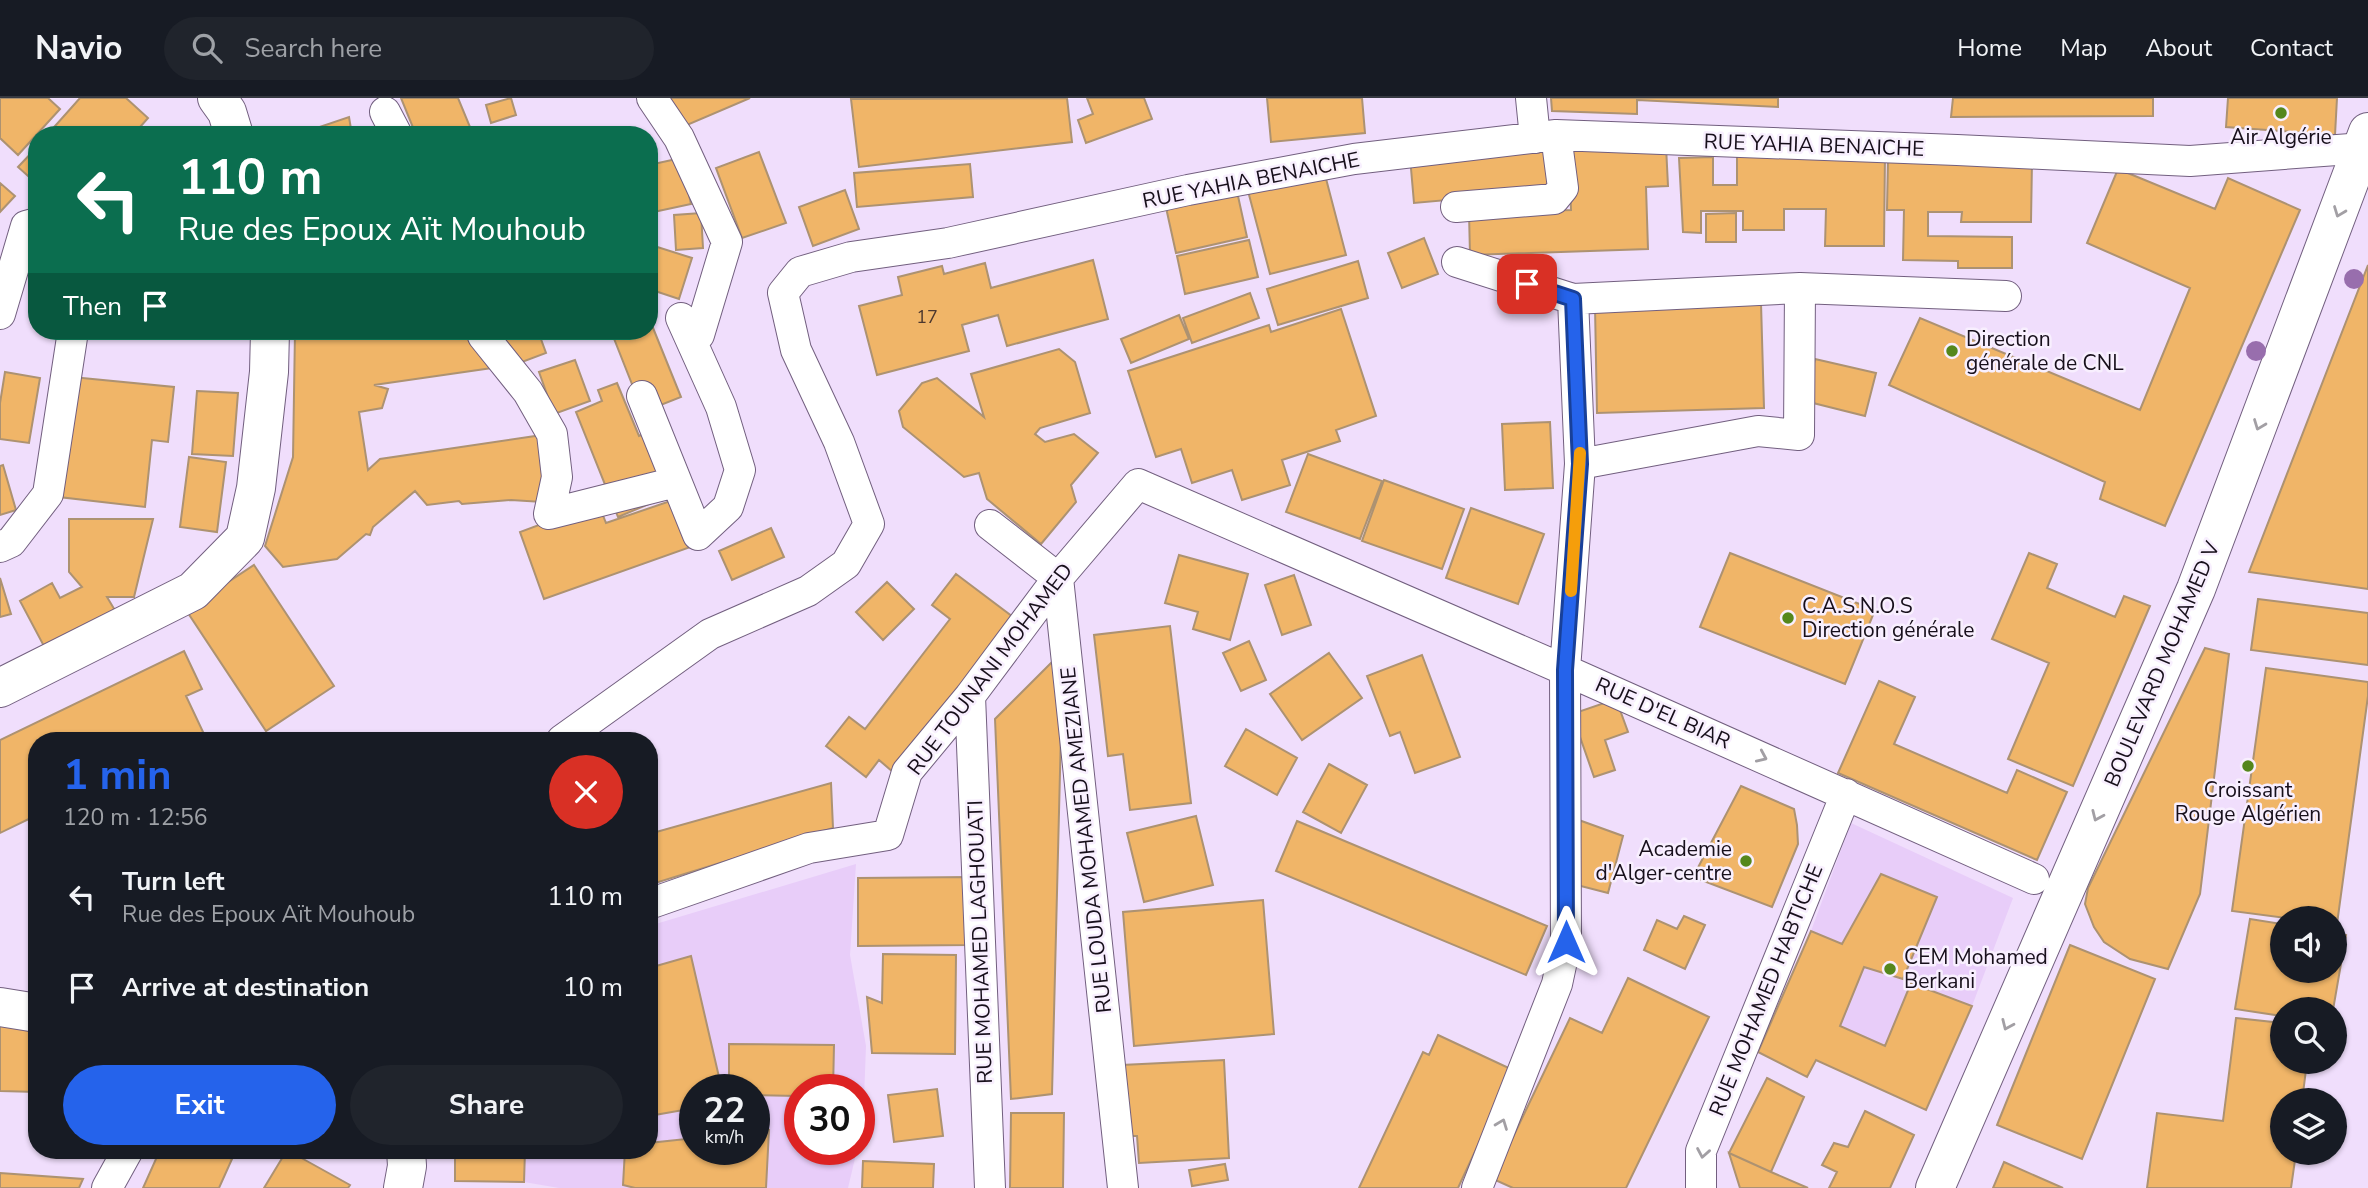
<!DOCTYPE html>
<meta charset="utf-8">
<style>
body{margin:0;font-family:"Nunito Sans",sans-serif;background:#20242c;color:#f1f3f6;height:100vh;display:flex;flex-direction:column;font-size:26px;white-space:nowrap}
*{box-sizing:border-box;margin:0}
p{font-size:23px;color:#9ea1a6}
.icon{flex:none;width:38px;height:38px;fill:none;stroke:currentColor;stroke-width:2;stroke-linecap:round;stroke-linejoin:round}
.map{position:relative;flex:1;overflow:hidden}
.drawer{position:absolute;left:28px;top:634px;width:630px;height:427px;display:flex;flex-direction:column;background:#171b24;border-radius:28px;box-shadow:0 2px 5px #0004}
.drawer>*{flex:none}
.hud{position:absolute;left:28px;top:28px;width:630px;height:214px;border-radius:28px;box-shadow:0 2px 5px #0004;background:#0b6e4f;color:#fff;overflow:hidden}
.fabs{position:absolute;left:2270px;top:808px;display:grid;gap:14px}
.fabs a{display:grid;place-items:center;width:77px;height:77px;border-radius:50%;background:#171b24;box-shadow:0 2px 5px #0004;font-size:35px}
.speed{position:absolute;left:679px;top:976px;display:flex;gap:14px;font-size:35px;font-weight:700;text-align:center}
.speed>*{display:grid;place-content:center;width:91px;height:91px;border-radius:50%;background:#171b24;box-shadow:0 2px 5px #0004;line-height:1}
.speed small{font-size:18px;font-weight:400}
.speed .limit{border:10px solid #d22;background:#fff;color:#111}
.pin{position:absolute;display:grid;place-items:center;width:60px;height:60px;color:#fff;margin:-30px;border-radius:14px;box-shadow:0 4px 10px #0006}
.me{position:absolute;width:77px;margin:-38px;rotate:0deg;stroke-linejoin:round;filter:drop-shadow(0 0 5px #0008)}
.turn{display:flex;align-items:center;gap:24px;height:147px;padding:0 35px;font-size:32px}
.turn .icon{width:91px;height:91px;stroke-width:2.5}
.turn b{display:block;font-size:49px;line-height:60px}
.then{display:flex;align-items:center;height:66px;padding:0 35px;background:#0003;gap:14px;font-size:26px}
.round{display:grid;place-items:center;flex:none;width:74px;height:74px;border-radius:37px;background:#20242c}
.overview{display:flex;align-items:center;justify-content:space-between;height:119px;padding:0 35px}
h1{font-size:42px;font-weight:700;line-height:52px;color:#2563eb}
.button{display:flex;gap:14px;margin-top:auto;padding:14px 35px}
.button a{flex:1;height:80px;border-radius:42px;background:#2563eb;color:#fff;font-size:28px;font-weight:700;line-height:80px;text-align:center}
.button a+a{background:#20242c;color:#f1f3f6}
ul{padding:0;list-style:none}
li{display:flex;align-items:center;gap:21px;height:91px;padding:0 35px}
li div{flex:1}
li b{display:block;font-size:26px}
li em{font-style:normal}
header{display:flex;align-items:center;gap:42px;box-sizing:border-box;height:98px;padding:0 35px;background:#171b24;border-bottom:2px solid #363941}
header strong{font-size:33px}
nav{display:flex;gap:38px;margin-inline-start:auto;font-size:24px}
.search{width:490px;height:63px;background:#20242c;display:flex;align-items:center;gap:18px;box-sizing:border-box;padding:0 24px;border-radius:38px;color:#9ea1a6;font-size:26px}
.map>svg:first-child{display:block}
.built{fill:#e8cdf9;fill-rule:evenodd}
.building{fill:#f0b568;stroke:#ad9271;stroke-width:2}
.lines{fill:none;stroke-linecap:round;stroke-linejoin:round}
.street-casing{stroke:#725f7f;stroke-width:32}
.secondary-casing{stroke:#725f7f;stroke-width:40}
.primary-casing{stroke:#725f7f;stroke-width:40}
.street{stroke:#fff;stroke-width:30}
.secondary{stroke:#fff;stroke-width:38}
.primary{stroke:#fff;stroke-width:38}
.tree{fill:#986ead}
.oneway{stroke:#a29fa4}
.route-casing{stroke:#184099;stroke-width:18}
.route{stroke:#2563eb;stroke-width:12}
.slow{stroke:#f59e0b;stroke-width:12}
.poi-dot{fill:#55871c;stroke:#f8effe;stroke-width:2.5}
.labels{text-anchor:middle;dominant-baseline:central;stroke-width:5;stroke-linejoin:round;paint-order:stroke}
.number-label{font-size:18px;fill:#4d382e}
.poi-label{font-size:21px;fill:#170f1b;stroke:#f8effe;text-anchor:start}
.street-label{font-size:21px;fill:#170f1b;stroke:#f8effe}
</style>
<header>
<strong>Navio</strong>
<div class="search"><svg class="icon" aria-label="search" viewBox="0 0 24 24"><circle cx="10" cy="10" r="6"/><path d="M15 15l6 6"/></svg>Search here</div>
<nav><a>Home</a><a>Map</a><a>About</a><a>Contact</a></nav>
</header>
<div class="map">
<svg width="2368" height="1090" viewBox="0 0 2368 1090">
<rect width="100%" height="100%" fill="#f0defc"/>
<!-- built -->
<path class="built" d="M1851,725l162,75 -41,108 -46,104 -110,-50 -9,17 -49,-25 53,-121z
M856,766l-6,91 16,91 -3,79 -4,14v-49h-59v60h57l-9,38h-289l-35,-6 -69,-1v-31h194v-224zM695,992h59v60h-59z"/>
<!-- building -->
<path class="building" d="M0,0h48l12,11 -42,46 -18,-17z
M80,0h46l22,20 -15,17h-86z
M401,0h57l12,29 -8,4 1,4h-47z
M511,0l5,17 -25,8 -5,-18z
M667,0h83l-70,30z
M1067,0l5,44 -213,25 -8,-68z
M1087,0h57l8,21 -66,24 -8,-23 15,-6z
M1267,0h95l3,35 -94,9z
M1551,0h227v9l-141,-7v14l-85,-3z
M1953,0h200v18l-202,1z
M2228,0h109l-2,37 -109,-8z
M349,19l3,18h-56z
M1544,48l5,45 -135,12 -4,-46z
M1666,48l2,40 -22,1 2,62 -178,6 -1,-42 102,-3 -2,-61z
M37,49v37l-19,-17z
M759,54l27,71 -44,15 -26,-70z
M1737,54l148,1 -1,93h-59l1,-37h-42v21h-41v-19h-42v22l-18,-1 -4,-74 34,-1v28h24z
M681,60l10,46 -42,9v-48z
M1888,61l144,2 -1,61h-70l1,-10h-34v24l84,1v31h-54v-7l-55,-1 1,-50h-17z
M970,66l3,33 -116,10 -3,-34z
M2118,71l97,40 13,-31 72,32 -135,316 -65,-27 5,-17 -216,-97 31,-67 220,92 50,-122 -103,-45z
M1324,73l22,84 -76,19 -22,-83z
M0,85l15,13 -15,16z
M1236,89l11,50 -71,16 -11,-50z
M845,92l14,39 -46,17 -14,-39z
M701,115l2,35 -27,2 -2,-35z
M1736,115v29h-30v-28z
M1424,140l14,36 -36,14 -14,-35z
M1249,142l9,37 -73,17 -8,-38z
M651,147l41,13 -13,41 -30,-10z
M1093,162l15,59 -101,27 -9,-31 -36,10 7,26 -92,24 -18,-69 43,-11 -4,-18 44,-11 2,8 41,-11 6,25z
M1358,163l10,37 -90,27 -11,-36z
M2368,167v324l-119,-17z
M1250,195l9,25 -67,25 -9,-25z
M1761,205l3,105 -167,5 -2,-106z
M1341,211l35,107 -40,14 4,11 -58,19 8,25 -48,15 -10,-30 -40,13 -11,-34 -25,8 -28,-86 141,-46 2,7z
M1179,217l10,24 -58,24 -10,-24z
M649,220l32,79 -38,15 -32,-81h38z
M295,233h173l31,36 -125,18 14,4 -6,19 -23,4 9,58 12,-11 169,-25 -7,68 -31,-2 -49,4 -3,-3 -32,4 -12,-14 -42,36 -3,8 -4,-1 -29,25 -54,8 -18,-21 28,-89z
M501,233h37l8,22 -32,12z
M1059,251l16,13 15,51 -50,15 -5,6 10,8 29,-8 24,19 -27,32 5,17 -35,42 -54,-45 -8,-26 -15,4 -61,-50 -4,-16 23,-28 15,-5 47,39 -13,-43z
M1815,261l61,14 -11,43 -60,-15z
M575,262l15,41 -36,13 -15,-42z
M5,274l35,6 -11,65 -29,-4v-36z
M72,279l102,10 -6,55 -16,-2 -7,67 -86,-10z
M617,285l22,53 16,-6 25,61 -62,26 -42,-105 26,-11 -4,-11z
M197,293l41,2 -5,63 -41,-2z
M1550,324l3,66 -48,2 -3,-66z
M1308,356l74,27 -22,58 -74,-27z
M189,359l37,5 -9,70 -37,-5z
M3,367l13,45 -16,5v-49z
M1384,382l80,29 -22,60 -80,-28z
M682,399l17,47 -155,55 -24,-67 78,-29 8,20z
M1471,410l73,26 -26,70 -72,-26z
M69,421h84l-19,78h-27l9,15 -70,38 -26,-49 32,-18 8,15 22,-11 -13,-15z
M771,430l13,29 -52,23 -13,-29z
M1730,455l145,57 -30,74 -145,-57z
M2029,455l28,11 -10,24 68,29 9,-21 26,10 -77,180 -65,-27 41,-96 -57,-24z
M1179,457l69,19 -18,66 -37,-11 5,-17 -33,-9z
M254,467l80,121 -68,45 -80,-121z
M956,476l57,43 -120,155 -14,-12 -13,17 -40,-31 23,-29 16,12 85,-110 -18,-14z
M1294,477l17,50 -29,10 -17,-50z
M0,480l11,36 -11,3z
M887,484l27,27 -31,31 -27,-28z
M2258,501l110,14v52l-117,-15z
M1170,528l21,177 -61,7 -7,-56 -15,2 -14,-121z
M1249,543l17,39 -25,11 -18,-38z
M2205,550l24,6 -29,240 -32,75 -38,-10 -26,-17 -10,-15 -9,-23 3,-16z
M184,553l18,38 -16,7 18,38 -13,6h-154v75l-37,18v-93z
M1063,553l-11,443 -41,5 -16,-380z
M1329,555l33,45 -60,42 -32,-46z
M1422,557l38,102 -45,16 -15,-41 -10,4 -23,-60z
M2266,570l102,14v14l-31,228h-3v-5h-40l-62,-8z
M1879,583l36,16 -21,47 113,49 10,-23 50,22 -30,68 -199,-87z
M1616,601l12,33 -23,8 10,30 -21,7 -22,-63z
M1246,631l51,29 -20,37 -52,-29z
M1329,666l38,21 -26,48 -38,-21z
M831,685l2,45 -184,57v-51z
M1741,688l53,23 3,16 1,19 -26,63 -79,-30z
M1196,718l17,69 -69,17 -17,-69z
M1576,721l47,17 -15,57 -35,-9z
M1297,723l250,105 -21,49 -250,-104z
M1881,776l56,23 -34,82 -39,-12 -24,59 45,20 26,-63 61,23 -46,104 -110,-50 -9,17 -49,-25 53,-121 31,13z
M970,779v68l-112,1v-68z
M1263,802l11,134 -140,12 -11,-134z
M1684,818l21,9 -20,44 -41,-19 13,-30 20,9z
M2250,821l32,5v47h52v-38l12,2 -13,75h-51v6l-47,-7z
M2070,847l85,34 -73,180 -85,-34z
M37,854v38l-7,-1z
M883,856l73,1 -1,99 -83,-1 -5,-56 15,6z
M691,858l31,134h-27v18l-46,8v-148z
M1628,880l81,39 -83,171h-113l-20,-9 77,-161 32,15z
M37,920v74l-37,-1v-70z
M2236,920l46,5v39h25l-5,39h-20v52h14l-5,35h-144l10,-75 66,8z
M1438,937l75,35 -55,118h-99l64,-136 6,3z
M729,946l105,1 -1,45h-33l-2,38 -1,-32 -43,-1v-5h-25z
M1224,962l5,98 -90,5 -2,-27h-11l-4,-71z
M1767,980l37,19 -33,75 -42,-19z
M937,991l6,47 -49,6 -6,-47z
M1865,1013l49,24 -24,53h-61l8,-16 -15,-7 12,-22 14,4z
M1011,1015h53l-1,75h-53z
M769,1032l-3,58h-131l-12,-3 2,-35h24v-7l46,-5v12h59v-18z
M160,1052h52l20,9 -13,29h-76z
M287,1052l63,35 -2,3h-84z
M455,1052h70l-1,32 -69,-1z
M532,1052h50v4l-38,4v-7z
M1729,1055l42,19 37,16h-68z
M863,1063l71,3 -1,24h-71z
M2004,1064l59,26h-70z
M1225,1066l3,16 -36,6 -3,-16z
M0,1075l83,6 -4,9h-79z"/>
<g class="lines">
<defs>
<path id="street" d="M652,0l27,40 48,104 -28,93
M1531,0l4,40
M385,14l12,23
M1456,109l98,-8 9,-11 -7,-53
M1457,164l116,37 227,-11 206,8
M0,216l26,-88 11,-3
M481,233l2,5 45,56 24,42 5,43 -8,37 127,-32
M642,298l56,139 30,-28 12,-37 -19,-63 -40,-89
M1580,366l178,-33 41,4 1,-147
M990,427l68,53 65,610
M0,449l11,-5 37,-48 25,-163
M970,598l20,492
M562,642l148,-106 98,-43 38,-27 23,-40 -30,-82 -43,-92 -13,-57 17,-21 51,-15 97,-14 240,-53 166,-31 202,-24 401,15 233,11 174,-13
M649,806l160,-56 79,-13 19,-63 63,-76 88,-118 80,-94 427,186 469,209
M107,1090l21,-38
M1477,1090l80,-204 9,-42 -1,-272 15,-206 -7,-165
M1701,1090v-37l145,-357"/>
<path id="secondary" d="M217,0l10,14 7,23
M0,590l193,-97 52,-53 11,-50 13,-116 1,-41
M0,909l37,6
M403,1090l4,-22 -1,-16"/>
<path id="primary" d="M1935,1090l261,-599 172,-457"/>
</defs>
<!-- street casing -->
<use href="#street" class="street-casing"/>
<!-- secondary casing -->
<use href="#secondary" class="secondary-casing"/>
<!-- primary casing -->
<use href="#primary" class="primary-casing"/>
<!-- street -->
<use href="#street" class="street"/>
<!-- secondary -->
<use href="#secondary" class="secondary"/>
<!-- primary -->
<use href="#primary" class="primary"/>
</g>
<!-- trees -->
<g class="tree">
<circle cx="2354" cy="181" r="10"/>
<circle cx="2256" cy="253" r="10"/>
</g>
<!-- one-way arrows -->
<defs><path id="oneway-chevron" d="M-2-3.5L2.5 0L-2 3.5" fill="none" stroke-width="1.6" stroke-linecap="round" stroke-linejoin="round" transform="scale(1.75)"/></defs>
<g class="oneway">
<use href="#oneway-chevron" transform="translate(2339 114) rotate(111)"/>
<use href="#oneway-chevron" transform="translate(2259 327) rotate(111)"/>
<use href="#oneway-chevron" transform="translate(1762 659) rotate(24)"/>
<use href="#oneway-chevron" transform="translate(2097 718) rotate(114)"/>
<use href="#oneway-chevron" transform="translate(2007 927) rotate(114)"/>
<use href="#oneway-chevron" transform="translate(1502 1026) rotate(-69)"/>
<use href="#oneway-chevron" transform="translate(1703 1055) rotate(100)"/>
</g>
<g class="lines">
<defs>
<path id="route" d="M1527,186l46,15 7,165 -15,206 1,272"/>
</defs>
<!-- route casing -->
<use href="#route" class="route-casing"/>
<!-- route -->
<use href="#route" class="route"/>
<!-- slow -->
<path class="slow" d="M1571,493l9,-138"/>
</g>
<!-- markers -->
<g class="poi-dot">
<circle cx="2281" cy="15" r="7"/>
<circle cx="1952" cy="253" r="7"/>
<circle cx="1788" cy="520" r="7"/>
<circle cx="2248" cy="668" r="7"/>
<circle cx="1746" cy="763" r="7"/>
<circle cx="1890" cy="871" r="7"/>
</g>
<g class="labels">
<!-- number labels -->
<g class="number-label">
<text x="927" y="219">17</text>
</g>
<!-- poi labels -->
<g class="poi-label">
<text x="2281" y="39" text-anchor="middle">Air Algérie</text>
<text x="1966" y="241">Direction<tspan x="1966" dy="24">générale de CNL</tspan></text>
<text x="1802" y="508">C.A.S.N.O.S<tspan x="1802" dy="24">Direction générale</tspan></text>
<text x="2248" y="692" text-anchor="middle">Croissant<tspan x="2248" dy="24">Rouge Algérien</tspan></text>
<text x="1732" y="751" text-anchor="end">Academie<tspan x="1732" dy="24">d'Alger-centre</tspan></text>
<text x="1904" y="859">CEM Mohamed<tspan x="1904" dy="24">Berkani</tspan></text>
</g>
<!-- street labels -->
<g class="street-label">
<text transform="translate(1814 47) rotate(2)">RUE YAHIA BENAICHE</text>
<text transform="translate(1251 82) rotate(-11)">RUE YAHIA BENAICHE</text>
<text transform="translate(2162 566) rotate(-67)">BOULEVARD MOHAMED V</text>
<text transform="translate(990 571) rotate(-53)">RUE TOUNANI MOHAMED</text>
<text transform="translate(1663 615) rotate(24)">RUE D'EL BIAR</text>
<text transform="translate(1086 742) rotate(-96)">RUE LOUDA MOHAMED AMEZIANE</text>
<text transform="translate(980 844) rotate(-92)">RUE MOHAMED LAGHOUATI</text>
<text transform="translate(1766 892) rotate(-68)">RUE MOHAMED HABTICHE</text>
</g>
</g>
</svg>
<div class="fabs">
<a><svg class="icon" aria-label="sound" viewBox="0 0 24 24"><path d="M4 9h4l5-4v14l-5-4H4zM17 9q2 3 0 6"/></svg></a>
<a><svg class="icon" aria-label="search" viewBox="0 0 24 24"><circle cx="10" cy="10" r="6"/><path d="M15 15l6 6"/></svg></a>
<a><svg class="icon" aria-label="layers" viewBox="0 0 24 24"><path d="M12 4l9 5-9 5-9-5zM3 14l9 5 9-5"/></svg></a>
</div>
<div class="speed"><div>22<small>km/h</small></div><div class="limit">30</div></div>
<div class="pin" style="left:1527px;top:186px;background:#d93025"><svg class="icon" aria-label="arrive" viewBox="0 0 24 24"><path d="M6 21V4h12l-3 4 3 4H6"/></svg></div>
<svg class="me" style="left:1566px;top:844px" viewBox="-20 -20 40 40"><path d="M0-17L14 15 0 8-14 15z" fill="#2563eb" stroke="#fff" stroke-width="4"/></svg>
<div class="hud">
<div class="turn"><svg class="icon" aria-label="left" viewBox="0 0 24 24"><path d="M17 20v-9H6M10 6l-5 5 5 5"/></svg><div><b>110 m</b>Rue des Epoux Aït Mouhoub</div></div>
<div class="then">Then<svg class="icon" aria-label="arrive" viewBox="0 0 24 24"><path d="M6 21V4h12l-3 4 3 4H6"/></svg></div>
</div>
<section class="drawer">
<div class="overview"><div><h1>1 min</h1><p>120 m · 12:56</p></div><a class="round" style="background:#d93025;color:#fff"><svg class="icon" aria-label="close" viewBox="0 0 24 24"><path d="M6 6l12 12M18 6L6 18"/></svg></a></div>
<ul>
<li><svg class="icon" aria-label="left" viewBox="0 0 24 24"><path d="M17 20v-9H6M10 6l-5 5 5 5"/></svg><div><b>Turn left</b><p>Rue des Epoux Aït Mouhoub</p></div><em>110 m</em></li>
<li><svg class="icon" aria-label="arrive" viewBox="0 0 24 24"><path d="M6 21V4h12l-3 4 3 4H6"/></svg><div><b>Arrive at destination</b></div><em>10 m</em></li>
</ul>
<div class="button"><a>Exit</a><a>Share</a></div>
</section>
</div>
